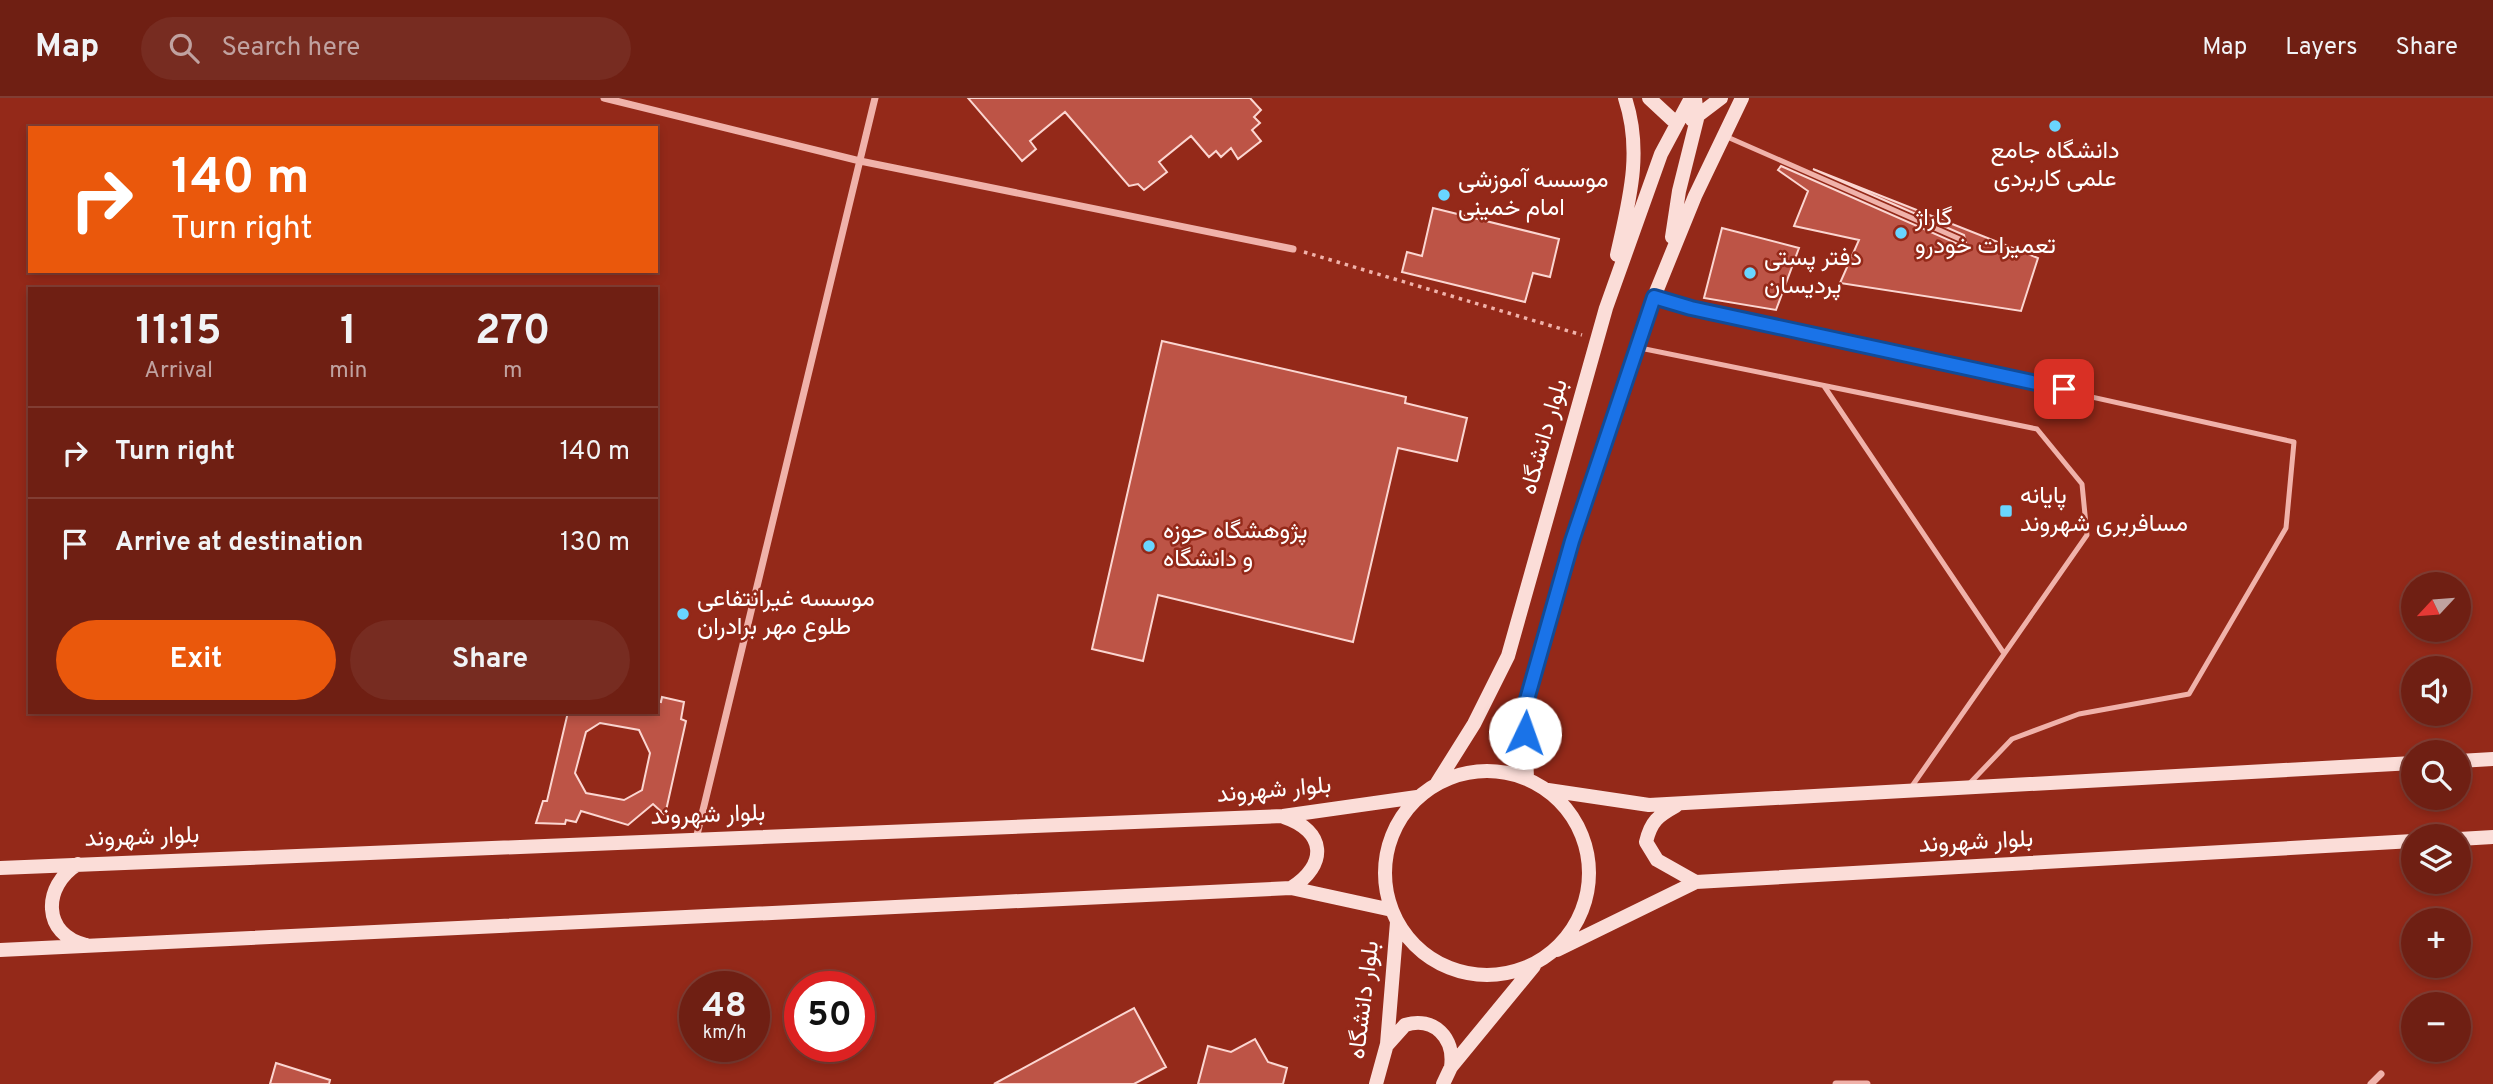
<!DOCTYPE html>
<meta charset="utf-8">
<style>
body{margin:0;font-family:Overpass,Vazirmatn,sans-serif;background:#772c21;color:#f1f3f6;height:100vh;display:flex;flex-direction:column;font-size:26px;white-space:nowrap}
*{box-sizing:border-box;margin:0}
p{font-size:23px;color:#c0a2a0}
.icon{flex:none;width:38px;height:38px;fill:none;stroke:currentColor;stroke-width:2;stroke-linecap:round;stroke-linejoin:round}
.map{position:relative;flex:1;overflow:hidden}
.sheet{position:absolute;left:28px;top:189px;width:630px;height:427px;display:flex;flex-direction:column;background:#6f1f13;border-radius:0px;box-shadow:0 4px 10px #0003,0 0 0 2px #813d33}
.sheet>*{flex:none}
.top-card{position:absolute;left:28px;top:28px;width:630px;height:147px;border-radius:0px;box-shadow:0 4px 10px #0003,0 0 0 2px #813d33;background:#ea580c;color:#fff;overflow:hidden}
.needle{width:46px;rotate:244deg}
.tools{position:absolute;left:2401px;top:474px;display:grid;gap:14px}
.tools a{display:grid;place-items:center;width:70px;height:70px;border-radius:50%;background:#6f1f13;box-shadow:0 4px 10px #0003,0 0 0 2px #813d33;font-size:35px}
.speed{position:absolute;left:679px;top:873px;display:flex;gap:14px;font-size:35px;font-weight:700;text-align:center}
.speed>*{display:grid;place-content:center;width:91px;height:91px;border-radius:50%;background:#6f1f13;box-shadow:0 4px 10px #0003,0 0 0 2px #813d33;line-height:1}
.speed small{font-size:18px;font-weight:400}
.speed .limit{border:10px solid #d22;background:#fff;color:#111}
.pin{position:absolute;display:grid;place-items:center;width:60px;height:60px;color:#fff;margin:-30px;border-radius:14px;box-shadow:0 4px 10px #0006}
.me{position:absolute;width:77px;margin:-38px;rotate:3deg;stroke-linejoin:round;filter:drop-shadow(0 0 5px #0008)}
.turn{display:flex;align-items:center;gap:24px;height:147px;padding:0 28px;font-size:32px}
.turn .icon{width:91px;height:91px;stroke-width:2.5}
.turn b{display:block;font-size:49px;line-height:60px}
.eta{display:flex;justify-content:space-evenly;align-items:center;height:119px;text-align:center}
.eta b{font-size:42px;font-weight:700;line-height:49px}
.cta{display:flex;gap:14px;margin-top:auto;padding:14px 28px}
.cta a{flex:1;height:80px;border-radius:42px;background:#ea580c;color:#fff;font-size:28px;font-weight:700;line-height:80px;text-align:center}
.cta a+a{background:#772c21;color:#f1f3f6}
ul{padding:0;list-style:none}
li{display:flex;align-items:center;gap:21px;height:91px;padding:0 28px;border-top:2px solid #813d33}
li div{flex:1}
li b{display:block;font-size:26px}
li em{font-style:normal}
header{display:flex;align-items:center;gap:42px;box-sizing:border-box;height:98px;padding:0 35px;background:#6f1f13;border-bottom:2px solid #813d33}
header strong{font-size:33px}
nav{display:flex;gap:38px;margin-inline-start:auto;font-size:24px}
.search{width:490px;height:63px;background:#772c21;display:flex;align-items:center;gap:18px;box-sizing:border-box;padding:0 24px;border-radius:38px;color:#c0a2a0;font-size:26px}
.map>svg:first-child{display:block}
.building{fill:#bd5446;stroke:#fbd6d1;stroke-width:2;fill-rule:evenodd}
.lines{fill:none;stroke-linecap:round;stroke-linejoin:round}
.path{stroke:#f0b2aa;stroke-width:3.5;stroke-dasharray:3.5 5;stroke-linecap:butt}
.service{stroke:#f0b2aa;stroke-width:5}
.minor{stroke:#f0b2aa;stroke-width:7}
.secondary{stroke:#fbddd8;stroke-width:14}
.route-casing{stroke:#114b97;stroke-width:18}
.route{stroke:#1a73e8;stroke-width:12}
.poi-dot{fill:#69d5ff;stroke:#942919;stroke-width:2.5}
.labels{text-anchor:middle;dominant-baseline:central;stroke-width:5;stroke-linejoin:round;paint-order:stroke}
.poi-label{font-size:24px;fill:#fff;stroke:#942919;text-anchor:start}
.street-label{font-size:24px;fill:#fff;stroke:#942919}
</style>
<header>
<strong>Map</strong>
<div class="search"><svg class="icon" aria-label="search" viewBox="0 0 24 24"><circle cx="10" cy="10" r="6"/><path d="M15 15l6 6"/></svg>Search here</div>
<nav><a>Map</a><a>Layers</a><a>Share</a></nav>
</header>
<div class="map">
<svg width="2493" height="986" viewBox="0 0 2493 986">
<rect width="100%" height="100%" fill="#942919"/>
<!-- building -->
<path class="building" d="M968,0h282l11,12 -7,7 6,6 -8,7 9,11 -23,18 -7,-11 -10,9 -5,-6 -7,6 -18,-21 -32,26 8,10 -23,18 -6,-6 -9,2 -64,-74 -35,29 6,8 -14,12z
M1781,68l179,79 6,-2 -2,-8 -151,-66 225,89 -17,53 -181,-28 19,-43 -65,-14 14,-35 -30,-21z
M1433,110l126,31 -9,38 -17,-4 -8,29 -123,-30 5,-20 15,4z
M1722,130l77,20 -23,62 -72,-12z
M1162,243l244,56 -1,6 62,15 -10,43 -59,-13 -45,194 -195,-47 -15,66 -51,-12z
M662,599l22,5 -3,17 5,2 -21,94 -12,-11 -25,21 -47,-14 -5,11 -10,-2 -1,4 -29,-1 7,-22h4l21,-89h88v-11l5,1zM600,625l39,7 11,23 -8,37 -18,10 -38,-7 -11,-20 11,-41z
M1134,910l32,59 -32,17h-140z
M1255,941l13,23 19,6 -4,16h-85l10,-38 23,6z
M276,965l54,17 -1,4h-59z"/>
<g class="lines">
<!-- path -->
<path class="path" d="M1304,154l278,83"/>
<!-- service -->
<path class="service" d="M1725,38l237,104
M1657,200l34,10 603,134 -8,86 -97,166 -110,20 -67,25 -42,44
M1640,250l397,81 45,55 5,51 -177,254
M1824,288l179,266"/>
<!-- minor -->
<path class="minor" d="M604,0l256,63 433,88
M696,741l179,-741
M1836,986h31
M2371,986l10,-10"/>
<!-- secondary -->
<path class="secondary" d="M1649,0l28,26
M1692,22l29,-22
M1672,139l7,-46 18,-72 -2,-21
M1617,157c12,-54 26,-103 8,-157
M2459,663l34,-2
M1385 775a102 102 0 1 1 204 0a102 102 0 1 1-204 0Z
M1527,680l-3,-68 48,-169 82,-244 41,-101 47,-98
M1437,685l37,-59 34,-68 98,-348 55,-154 30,-56
M1548,692l101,15 764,-42
M1676,708c-18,10 -25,15 -30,36l11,18 39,22
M1284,719c42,14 44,48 7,71
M2459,741l34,-2
M78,766c-36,22 -36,71 8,81
M0,770l1283,-52 134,-19
M0,852l1291,-62 101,22
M1557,852l139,-68 717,-41
M1388,946l17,-19c29,-9 50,13 46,42
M1376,986l11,-40 10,-122
M1443,986l8,-17 83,-101"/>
</g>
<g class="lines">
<defs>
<path id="route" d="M1525,635l-1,-23 48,-169 82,-244 37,11 373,81"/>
</defs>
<!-- route casing -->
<use href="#route" class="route-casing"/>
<!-- route -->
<use href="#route" class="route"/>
</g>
<!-- markers -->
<g class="poi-dot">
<circle cx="2055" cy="28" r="7"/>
<circle cx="1444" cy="97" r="7"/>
<circle cx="1901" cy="135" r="7"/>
<circle cx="1750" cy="175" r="7"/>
<rect x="1999" y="406" width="14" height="14" rx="3.5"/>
<circle cx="1149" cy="448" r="7"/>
<circle cx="683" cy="516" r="7"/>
</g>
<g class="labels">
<!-- poi labels -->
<g class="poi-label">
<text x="2055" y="54" text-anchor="middle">دانشگاه جامع<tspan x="2055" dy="28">علمی کاربردی</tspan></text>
<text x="1458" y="83">موسسه آموزشی<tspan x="1458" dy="28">امام خمینی</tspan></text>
<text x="1915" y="121">گاراژ<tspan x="1915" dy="28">تعمیرات خودرو</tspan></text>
<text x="1764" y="161">دفتر پستی<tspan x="1764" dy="28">پردیسان</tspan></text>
<text x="2020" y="399">پایانه<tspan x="2020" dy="28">مسافربری شهروند</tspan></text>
<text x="1163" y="434">پژوهشگاه حوزه<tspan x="1163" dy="28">و دانشگاه</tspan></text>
<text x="697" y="502">موسسه غیرانتفاعی<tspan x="697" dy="28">طلوع مهر برادران</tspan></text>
</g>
<!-- street labels -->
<g class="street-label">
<text transform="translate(1545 339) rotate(-74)">بلوار دانشگاه</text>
<text transform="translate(1274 693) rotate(-5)">بلوار شهروند</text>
<text transform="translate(708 718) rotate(-2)">بلوار شهروند</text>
<text transform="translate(142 740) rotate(-2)">بلوار شهروند</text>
<text transform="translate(1976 745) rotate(-3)">بلوار شهروند</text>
<text transform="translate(1365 902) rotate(-83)">بلوار دانشگاه</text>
</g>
</g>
</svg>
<div class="tools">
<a><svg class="needle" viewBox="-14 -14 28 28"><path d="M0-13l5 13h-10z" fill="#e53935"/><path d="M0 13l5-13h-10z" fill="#c0a2a0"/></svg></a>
<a><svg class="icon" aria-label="sound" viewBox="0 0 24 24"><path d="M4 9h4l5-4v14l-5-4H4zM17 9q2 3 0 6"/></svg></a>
<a><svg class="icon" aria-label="search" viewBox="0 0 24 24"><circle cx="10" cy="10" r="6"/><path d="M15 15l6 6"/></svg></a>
<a><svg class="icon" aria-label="layers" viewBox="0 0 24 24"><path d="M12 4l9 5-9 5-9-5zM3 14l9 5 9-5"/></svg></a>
<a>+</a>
<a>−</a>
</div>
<div class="speed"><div>48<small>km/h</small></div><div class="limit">50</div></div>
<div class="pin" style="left:2064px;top:291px;background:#d93025"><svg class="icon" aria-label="arrive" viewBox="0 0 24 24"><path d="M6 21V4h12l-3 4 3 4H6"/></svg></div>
<svg class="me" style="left:1525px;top:635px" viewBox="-20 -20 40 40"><circle r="19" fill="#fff"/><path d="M0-13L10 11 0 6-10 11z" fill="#1a73e8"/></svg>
<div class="top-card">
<div class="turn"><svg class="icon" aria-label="right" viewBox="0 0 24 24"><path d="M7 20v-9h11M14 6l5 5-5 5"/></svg><div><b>140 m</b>Turn right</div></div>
</div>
<section class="sheet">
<div class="eta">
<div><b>11:15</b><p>Arrival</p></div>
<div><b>1</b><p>min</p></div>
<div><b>270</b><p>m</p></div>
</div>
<ul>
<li><svg class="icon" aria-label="right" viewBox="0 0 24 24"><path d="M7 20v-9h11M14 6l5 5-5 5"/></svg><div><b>Turn right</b></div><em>140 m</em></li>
<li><svg class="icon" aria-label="arrive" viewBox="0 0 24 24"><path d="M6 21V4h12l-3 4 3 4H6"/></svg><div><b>Arrive at destination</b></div><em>130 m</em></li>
</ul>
<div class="cta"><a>Exit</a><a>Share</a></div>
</section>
</div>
